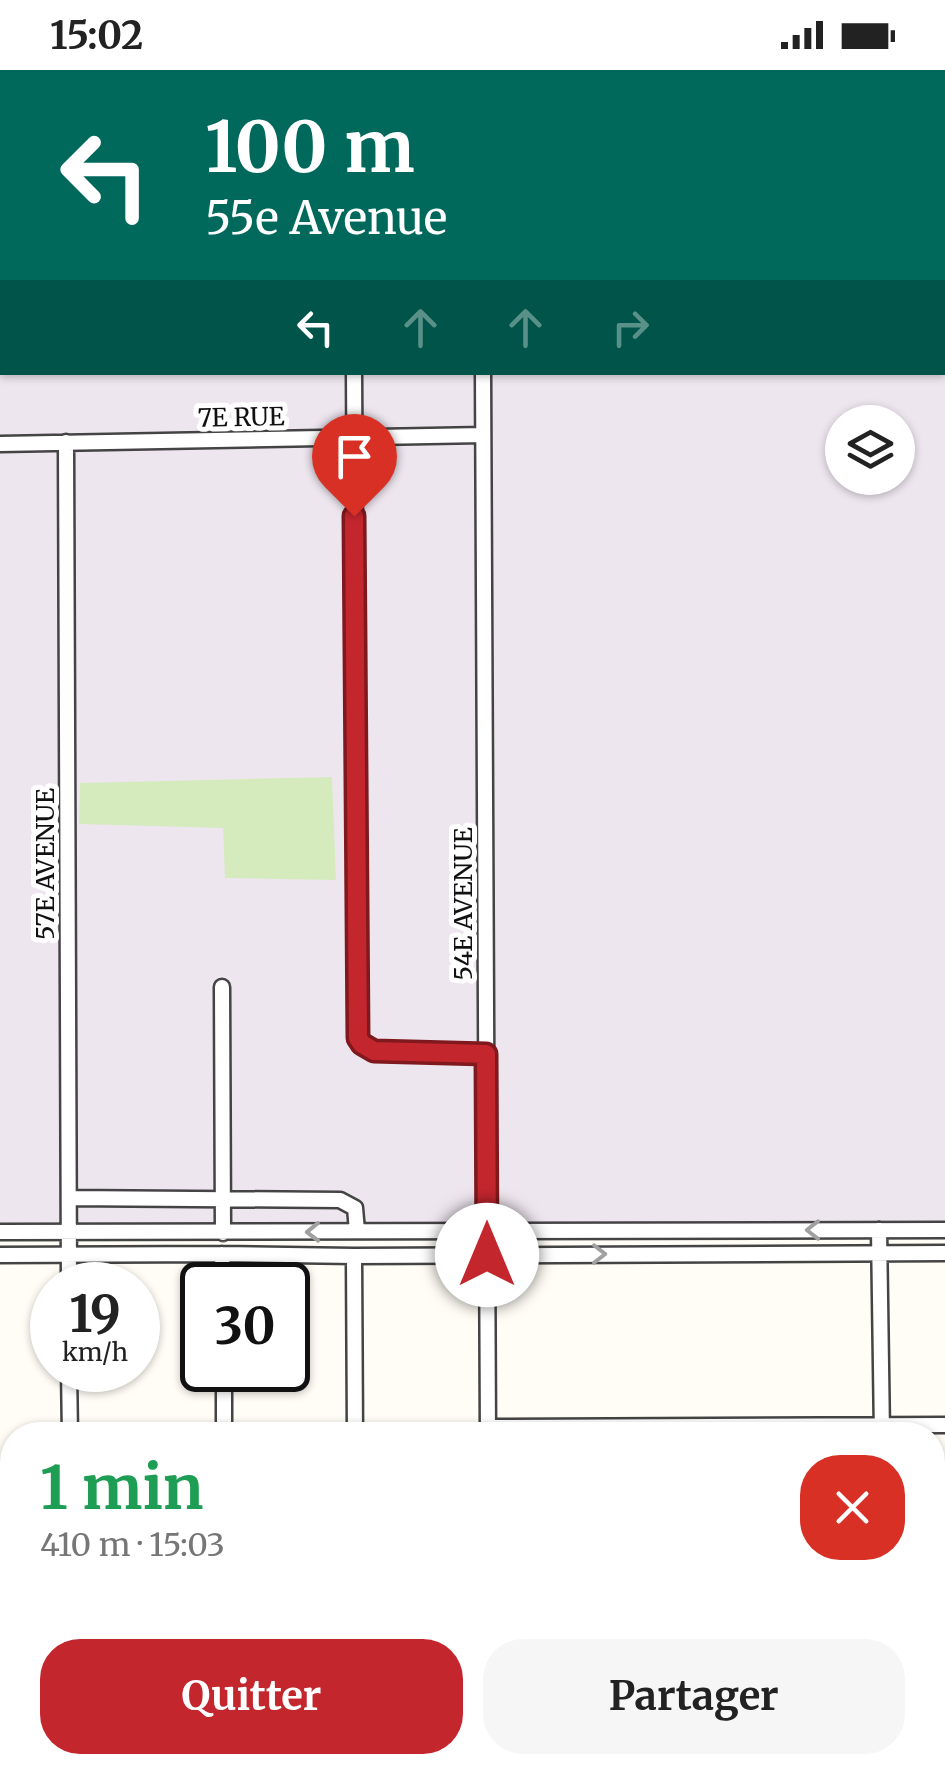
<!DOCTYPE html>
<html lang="fr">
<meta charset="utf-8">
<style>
body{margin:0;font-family:Merriweather,serif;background:#f6f6f6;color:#222;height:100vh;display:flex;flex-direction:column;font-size:38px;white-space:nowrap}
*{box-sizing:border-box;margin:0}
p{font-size:32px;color:#767676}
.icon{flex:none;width:55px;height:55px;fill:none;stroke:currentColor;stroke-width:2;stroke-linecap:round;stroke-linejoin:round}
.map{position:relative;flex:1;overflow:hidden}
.panel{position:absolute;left:0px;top:1352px;width:945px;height:352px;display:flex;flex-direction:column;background:#fff;border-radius:40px 40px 0 0;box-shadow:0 2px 8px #0004}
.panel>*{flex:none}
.hud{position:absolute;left:0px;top:0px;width:945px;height:305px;box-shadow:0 2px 8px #0004;background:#00695c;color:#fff;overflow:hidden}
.tools{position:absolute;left:825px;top:335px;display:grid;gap:20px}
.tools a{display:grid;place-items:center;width:90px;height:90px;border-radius:50%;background:#fff;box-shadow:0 2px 8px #0004;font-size:50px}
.speed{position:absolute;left:30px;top:1192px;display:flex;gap:20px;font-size:50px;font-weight:700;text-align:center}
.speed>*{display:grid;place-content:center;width:130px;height:130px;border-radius:50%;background:#fff;box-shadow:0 2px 8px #0004;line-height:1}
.speed small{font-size:25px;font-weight:400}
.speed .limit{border:5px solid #111;border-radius:15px;background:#fff;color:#111}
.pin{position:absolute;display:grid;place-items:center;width:85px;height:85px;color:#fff;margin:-102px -42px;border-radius:50% 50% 50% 0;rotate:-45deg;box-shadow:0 0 10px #0007}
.pin .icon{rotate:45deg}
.me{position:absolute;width:110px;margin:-55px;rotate:0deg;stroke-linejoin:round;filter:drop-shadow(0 0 8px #0008)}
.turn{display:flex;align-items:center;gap:35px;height:210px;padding:0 40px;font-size:45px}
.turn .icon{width:130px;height:130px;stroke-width:2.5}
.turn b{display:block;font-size:70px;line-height:85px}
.lanes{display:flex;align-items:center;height:95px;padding:0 40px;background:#0003;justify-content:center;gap:50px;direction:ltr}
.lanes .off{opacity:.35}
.round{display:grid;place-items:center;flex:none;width:105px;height:105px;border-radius:40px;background:#f6f6f6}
.summary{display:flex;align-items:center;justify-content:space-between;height:170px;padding:0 40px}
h1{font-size:60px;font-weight:700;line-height:75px;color:#1e9e55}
.action{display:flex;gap:20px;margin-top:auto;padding:20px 40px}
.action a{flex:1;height:115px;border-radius:40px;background:#c4262e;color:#fff;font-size:40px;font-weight:700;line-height:115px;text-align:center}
.action a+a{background:#f6f6f6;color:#222}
.status{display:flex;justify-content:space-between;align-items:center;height:70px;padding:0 50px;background:#fff;direction:ltr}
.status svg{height:28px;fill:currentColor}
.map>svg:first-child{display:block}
.industrial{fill:#eee6ef;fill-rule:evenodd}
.green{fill:#d5ebbd}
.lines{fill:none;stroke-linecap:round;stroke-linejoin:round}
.minor-casing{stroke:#444;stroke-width:19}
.minor{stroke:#fff;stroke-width:14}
.rail{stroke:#c4262e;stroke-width:4}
.oneway{stroke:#a0a0a0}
.route-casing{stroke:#7f191e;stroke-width:25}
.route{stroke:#c4262e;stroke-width:18}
.labels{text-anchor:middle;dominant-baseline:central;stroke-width:10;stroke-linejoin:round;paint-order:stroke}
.street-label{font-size:25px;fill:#111;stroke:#fff}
</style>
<div class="status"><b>15:02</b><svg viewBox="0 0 49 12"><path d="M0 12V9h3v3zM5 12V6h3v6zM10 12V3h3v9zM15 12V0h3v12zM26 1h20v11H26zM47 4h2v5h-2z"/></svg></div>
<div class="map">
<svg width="945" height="1704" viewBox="0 0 945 1704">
<rect width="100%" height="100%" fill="#fffdf5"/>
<!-- industrial -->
<path class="industrial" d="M0,0h945v1157l-945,4zM2,2h940v300h-940zM842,352h56v56h-56z"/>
<!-- green -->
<path class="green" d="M332,707l4,103 -111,-2 -2,-50 -144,-4 1,-41z
M561,1356h320v9h-320z
M768,1693h117v11h-117z"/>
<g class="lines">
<defs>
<path id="minor" d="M354,302l4,666 4,6 12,7 112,3
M483,302l5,1063
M66,372l3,843
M0,374l483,-9
M222,917l1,246
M69,1128l271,2 15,8 2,23
M879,1160l3,204
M0,1162l945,-2
M222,1184l1,31
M0,1185l222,-1 132,2 591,-3
M354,1186l1,179
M69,1300l1,65
M224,1300v65
M488,1357l457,-2
M932,1507h13
M932,1665h13
M71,1692v12
M227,1692v12
M359,1692v12
M491,1692v12
M886,1692v12"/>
</defs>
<!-- minor casing -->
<use href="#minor" class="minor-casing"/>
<!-- minor -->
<use href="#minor" class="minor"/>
<!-- rail -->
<path class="rail" d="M382,2l13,-2
M431,2l13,-2
M478,2l13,-2
M757,2l2,-2
M0,76h2
M0,95l2,-1"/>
</g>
<!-- one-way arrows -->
<defs><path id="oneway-chevron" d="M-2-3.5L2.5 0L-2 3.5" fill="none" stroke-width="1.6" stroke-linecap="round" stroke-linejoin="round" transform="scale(2.5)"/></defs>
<g class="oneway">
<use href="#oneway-chevron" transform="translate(813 1160) rotate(180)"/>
<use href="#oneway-chevron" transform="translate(313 1162) rotate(179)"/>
<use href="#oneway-chevron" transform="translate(599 1184)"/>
</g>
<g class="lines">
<defs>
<path id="route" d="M354,446l4,522 4,6 12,7 112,3 1,201"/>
</defs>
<!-- route casing -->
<use href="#route" class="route-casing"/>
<!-- route -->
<use href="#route" class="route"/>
</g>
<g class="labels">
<!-- street labels -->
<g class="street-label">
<text transform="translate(241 347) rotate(-1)">7E RUE</text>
<text transform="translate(45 794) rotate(-90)">57E AVENUE</text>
<text transform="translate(463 834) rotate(-90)">54E AVENUE</text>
</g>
</g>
</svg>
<div class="tools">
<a><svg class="icon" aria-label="layers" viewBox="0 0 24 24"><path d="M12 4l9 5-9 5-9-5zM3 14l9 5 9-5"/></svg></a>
</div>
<div class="speed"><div>19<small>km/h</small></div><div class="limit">30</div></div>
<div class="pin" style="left:354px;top:446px;background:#d93025"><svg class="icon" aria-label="arrive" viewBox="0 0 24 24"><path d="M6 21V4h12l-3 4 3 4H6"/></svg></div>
<svg class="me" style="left:487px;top:1185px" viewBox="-20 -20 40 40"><circle r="19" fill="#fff"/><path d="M0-13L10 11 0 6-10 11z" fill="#c4262e"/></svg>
<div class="hud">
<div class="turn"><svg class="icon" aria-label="left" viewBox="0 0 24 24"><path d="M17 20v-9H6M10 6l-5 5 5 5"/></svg><div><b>100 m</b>55e Avenue</div></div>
<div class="lanes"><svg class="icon" aria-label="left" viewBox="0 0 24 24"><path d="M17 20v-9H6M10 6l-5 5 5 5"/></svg><svg class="icon off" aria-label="ahead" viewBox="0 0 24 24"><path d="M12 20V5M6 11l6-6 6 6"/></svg><svg class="icon off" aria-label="ahead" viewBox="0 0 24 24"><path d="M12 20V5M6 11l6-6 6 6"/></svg><svg class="icon off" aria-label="right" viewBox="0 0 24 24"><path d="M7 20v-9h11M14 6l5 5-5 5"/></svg></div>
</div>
<section class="panel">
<div class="summary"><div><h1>1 min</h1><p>410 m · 15:03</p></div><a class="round" style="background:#d93025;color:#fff"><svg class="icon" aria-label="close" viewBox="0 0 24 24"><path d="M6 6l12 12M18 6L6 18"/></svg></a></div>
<div class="action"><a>Quitter</a><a>Partager</a></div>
</section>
</div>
